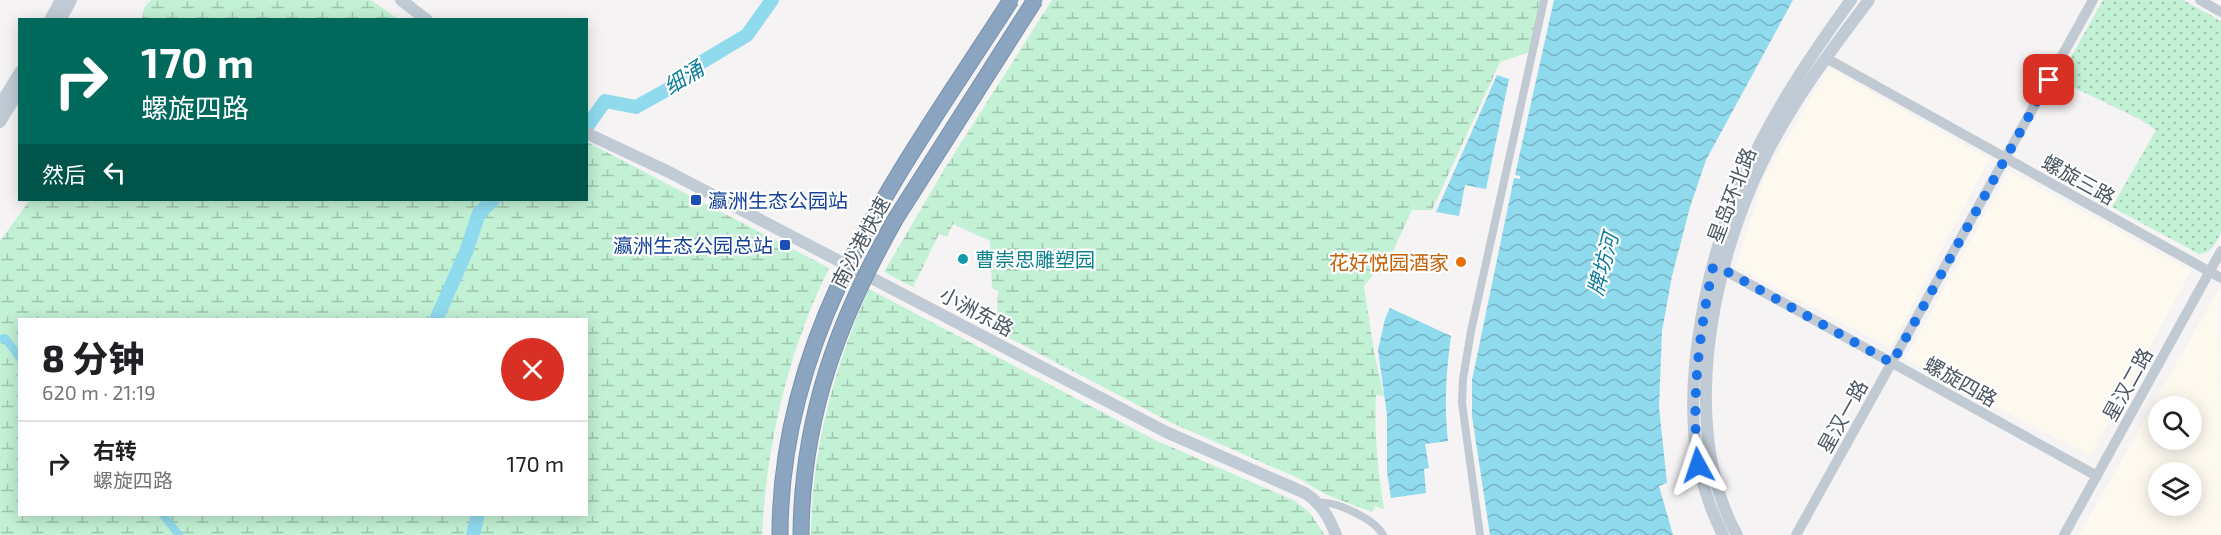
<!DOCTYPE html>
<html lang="zh">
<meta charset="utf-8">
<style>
body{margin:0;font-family:"Exo 2","Noto Sans SC",sans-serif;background:#f2f2f2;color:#202124;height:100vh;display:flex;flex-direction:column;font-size:22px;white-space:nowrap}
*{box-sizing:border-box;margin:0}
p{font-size:20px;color:#757577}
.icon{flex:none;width:33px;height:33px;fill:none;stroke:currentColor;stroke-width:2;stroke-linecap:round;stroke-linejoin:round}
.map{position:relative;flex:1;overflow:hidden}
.details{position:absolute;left:18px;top:318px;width:570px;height:198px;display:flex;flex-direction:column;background:#fff;border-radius:0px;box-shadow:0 3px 15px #0003}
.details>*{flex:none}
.banner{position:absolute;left:18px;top:18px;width:570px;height:183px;border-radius:0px;box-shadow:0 3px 15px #0003;background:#00695c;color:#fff;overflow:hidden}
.controls{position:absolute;left:2148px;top:396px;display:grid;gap:12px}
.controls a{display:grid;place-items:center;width:54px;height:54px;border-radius:50%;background:#fff;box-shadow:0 3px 15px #0003;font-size:30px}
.pin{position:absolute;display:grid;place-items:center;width:51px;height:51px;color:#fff;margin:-26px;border-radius:12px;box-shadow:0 3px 9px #0006}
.me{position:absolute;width:66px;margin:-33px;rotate:355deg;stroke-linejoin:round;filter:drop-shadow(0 0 4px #0008)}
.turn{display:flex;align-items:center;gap:21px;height:126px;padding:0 24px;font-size:27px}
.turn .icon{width:78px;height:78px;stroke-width:2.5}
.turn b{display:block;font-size:42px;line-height:51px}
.then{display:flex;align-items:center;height:57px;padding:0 24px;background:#0003;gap:12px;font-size:22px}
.round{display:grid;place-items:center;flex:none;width:63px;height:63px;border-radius:32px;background:#f2f2f2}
.summary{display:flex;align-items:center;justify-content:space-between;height:102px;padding:0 24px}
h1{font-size:36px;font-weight:800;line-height:45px}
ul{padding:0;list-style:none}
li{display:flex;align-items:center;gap:18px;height:84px;padding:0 24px;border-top:2px solid #e0e0e0}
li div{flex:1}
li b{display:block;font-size:22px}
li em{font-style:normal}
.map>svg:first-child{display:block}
.commercial{fill:#fdf9ef;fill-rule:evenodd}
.grass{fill:url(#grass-dots)}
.wetland{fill:url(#wetland-marsh);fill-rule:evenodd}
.water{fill:url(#water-waves)}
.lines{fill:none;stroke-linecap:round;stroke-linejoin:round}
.canal{stroke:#90daee;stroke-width:8}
.river{stroke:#90daee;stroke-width:14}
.minor{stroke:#c1cad2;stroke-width:8}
.tertiary{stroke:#c1cad2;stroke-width:10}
.secondary{stroke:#c1cbd6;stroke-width:12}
.motorway-bridge-casing{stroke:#7690ad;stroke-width:17;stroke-linecap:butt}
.motorway-bridge{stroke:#8ba5c1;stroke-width:15}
.route{stroke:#1a73e8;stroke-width:10;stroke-dasharray:0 18}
.transit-dot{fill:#1a4fb4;stroke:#fff;stroke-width:2}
.culture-dot{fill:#0f9aa8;stroke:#fff;stroke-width:2}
.food-dot{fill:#e8710a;stroke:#fff;stroke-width:2}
.labels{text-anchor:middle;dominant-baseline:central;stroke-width:4.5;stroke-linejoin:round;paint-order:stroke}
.street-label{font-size:20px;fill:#4a5661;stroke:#fff}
.transit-label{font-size:20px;fill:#164399;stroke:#fff;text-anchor:start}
.culture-label{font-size:20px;fill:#0d838f;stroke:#fff;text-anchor:start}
.food-label{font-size:20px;fill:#c56008;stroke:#fff;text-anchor:end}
.water-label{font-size:21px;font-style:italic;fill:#0c7c9b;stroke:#fff}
</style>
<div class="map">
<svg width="2221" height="535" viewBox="0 0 2221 535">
<defs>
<pattern id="grass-dots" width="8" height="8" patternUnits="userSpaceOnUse" patternTransform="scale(1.5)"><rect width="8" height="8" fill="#c3f1d5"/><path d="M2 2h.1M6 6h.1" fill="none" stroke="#a0c6b0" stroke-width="1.8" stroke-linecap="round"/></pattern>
<pattern id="wetland-marsh" width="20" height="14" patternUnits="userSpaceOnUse" patternTransform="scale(1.5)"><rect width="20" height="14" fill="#c3f1d5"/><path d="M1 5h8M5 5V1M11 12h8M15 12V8" fill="none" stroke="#a0c6b0"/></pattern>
<pattern id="water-waves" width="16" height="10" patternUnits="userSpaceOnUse" patternTransform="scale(1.5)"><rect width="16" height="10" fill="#90daee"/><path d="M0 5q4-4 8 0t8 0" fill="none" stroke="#78b4c4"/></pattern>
</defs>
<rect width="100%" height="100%" fill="#f5f3f3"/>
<!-- commercial -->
<path class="commercial" d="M1829,68l160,91 -99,189 -155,-82 30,-91z
M2009,171l182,100 -101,185 -185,-97z
M2220,287l1,248h-142zM2158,406h34v34h-34zM2158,472h34v34h-34z"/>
<!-- grass -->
<path class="grass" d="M2103,0h80l38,21v212c-6,11 -9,20 -22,21l-87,-47 44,-77 -17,-11 -70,-34 -8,-10z"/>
<!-- wetland -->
<path class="wetland" d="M151,0h220l27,19h-256l2,-11z
M1052,0h490l-12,52 -30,10 -68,148h-20l-19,41 -29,35 10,66 10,44 -8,-1c-2,39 2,76 8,114l-9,-3 -3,6 -45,-17 -29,-17 -126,-55 -176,-92 2,-40 -6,-3 -2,-47 -37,-17 -6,13 -8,-3 -26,53 -29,-15 61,-104z
M587,142l242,126c-41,83 -62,175 -67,267h-762v-294l30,-41h556zM20,320h566v194h-566z
M869,289l284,150 142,62 15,12 15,22h-514c1,-86 23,-168 58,-246z"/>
<!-- water -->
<path class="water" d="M1554,0h239l-87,160 -16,47 -18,69 -10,55 -3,76 8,76 -8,3 14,49h-183l-18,-119v-36l42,-202 6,1v-3l-5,-1z
M1497,75l12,4 -23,110 -21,-4 -6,31 -23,-4z
M1390,308l61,28c-5,36 -7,70 -3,105l-23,3 4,24 -5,1 2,24 -35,5 -4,-26v-57l-9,-65 7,-31z"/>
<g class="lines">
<!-- canal -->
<path class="canal" d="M0,339l5,-1 15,20
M162,514l17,21"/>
<!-- river -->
<path class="river" d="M586,128l19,-27 31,6 34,-19 17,-17 60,-36 25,-35
M436,320l30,-68 13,-39 14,-13
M473,535l5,-21"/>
<!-- minor -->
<path class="minor" d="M1319,503c16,-3 57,17 64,32
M1480,535l-18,-132 1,-24 8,-48 73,-331"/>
<!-- tertiary -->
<path class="tertiary" d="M2200,0l21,12
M1826,58l395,220
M1715,268l9,2 373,206
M1796,535l297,-535
M2064,535l157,-284"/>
<!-- secondary -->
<path class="secondary" d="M401,0l26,20
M50,20l11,-20
M60,20l11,-20
M0,105l20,-33
M0,122l20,-33
M586,133l83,39 497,260 139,61c16,10 24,24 31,42
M1723,535c-11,-22 -19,-44 -24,-68 -18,-86 9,-214 46,-293 28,-62 66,-119 106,-174
M1737,535c-59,-107 -25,-272 27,-376 28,-57 67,-109 105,-159"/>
<defs>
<path id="motorway-bridge" d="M780,535c0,-210 123,-367 231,-535
M801,535c1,-119 37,-215 95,-317l139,-218"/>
</defs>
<!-- motorway-bridge casing -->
<use href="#motorway-bridge" class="motorway-bridge-casing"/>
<!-- motorway-bridge -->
<use href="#motorway-bridge" class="motorway-bridge"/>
</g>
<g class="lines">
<!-- route -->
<path class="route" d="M1698,465c-7,-68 1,-131 15,-198l11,3 168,93 157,-283"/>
</g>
<!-- markers -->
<g class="transit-dot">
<rect x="690" y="194" width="12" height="12" rx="3"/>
<rect x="779" y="239" width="12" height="12" rx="3"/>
</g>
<circle class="culture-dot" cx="963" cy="259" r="6"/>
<circle class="food-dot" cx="1461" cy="262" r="6"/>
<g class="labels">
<!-- street labels -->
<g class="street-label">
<text transform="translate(2079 179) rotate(29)">螺旋三路</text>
<text transform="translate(1731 195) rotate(-69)">星岛环北路</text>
<text transform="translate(860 242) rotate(-62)">南沙港快速</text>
<text transform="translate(977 311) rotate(28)">小洲东路</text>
<text transform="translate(1961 381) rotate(29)">螺旋四路</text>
<text transform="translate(2127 384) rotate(-61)">星汉二路</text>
<text transform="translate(1842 416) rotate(-61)">星汉一路</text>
</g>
<!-- transit labels -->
<g class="transit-label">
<text x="708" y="200">瀛洲生态公园站</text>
<text x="773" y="245" text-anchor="end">瀛洲生态公园总站</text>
</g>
<!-- culture labels -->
<g class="culture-label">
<text x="975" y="259">曹崇思雕塑园</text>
</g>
<!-- food labels -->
<g class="food-label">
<text x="1449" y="262">花好悦园酒家</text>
</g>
<!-- water labels -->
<g class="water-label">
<text transform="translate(683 77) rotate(-33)">细涌</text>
<text transform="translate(1602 264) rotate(-75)">牌坊河</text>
</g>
</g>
</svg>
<div class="controls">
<a><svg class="icon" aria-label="search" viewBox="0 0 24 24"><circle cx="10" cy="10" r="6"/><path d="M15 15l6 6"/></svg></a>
<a><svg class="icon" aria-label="layers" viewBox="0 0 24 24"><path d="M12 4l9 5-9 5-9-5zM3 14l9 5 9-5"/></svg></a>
</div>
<div class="pin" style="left:2049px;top:80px;background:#d93025"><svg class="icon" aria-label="arrive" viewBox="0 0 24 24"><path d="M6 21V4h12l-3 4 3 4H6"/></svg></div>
<svg class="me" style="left:1698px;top:465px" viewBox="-20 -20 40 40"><path d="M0-17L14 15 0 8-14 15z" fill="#1a73e8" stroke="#fff" stroke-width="4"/></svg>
<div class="banner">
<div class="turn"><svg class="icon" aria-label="right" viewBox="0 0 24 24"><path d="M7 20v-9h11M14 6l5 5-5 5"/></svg><div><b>170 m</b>螺旋四路</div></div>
<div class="then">然后<svg class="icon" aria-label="left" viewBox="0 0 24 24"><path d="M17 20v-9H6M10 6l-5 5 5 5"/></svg></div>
</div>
<section class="details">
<div class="summary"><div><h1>8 分钟</h1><p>620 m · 21:19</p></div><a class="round" style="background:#d93025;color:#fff"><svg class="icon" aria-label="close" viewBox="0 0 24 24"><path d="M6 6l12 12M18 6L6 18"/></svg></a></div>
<ul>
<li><svg class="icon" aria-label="right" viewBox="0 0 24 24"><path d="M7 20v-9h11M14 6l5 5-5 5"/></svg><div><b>右转</b><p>螺旋四路</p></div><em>170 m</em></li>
</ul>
</section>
</div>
